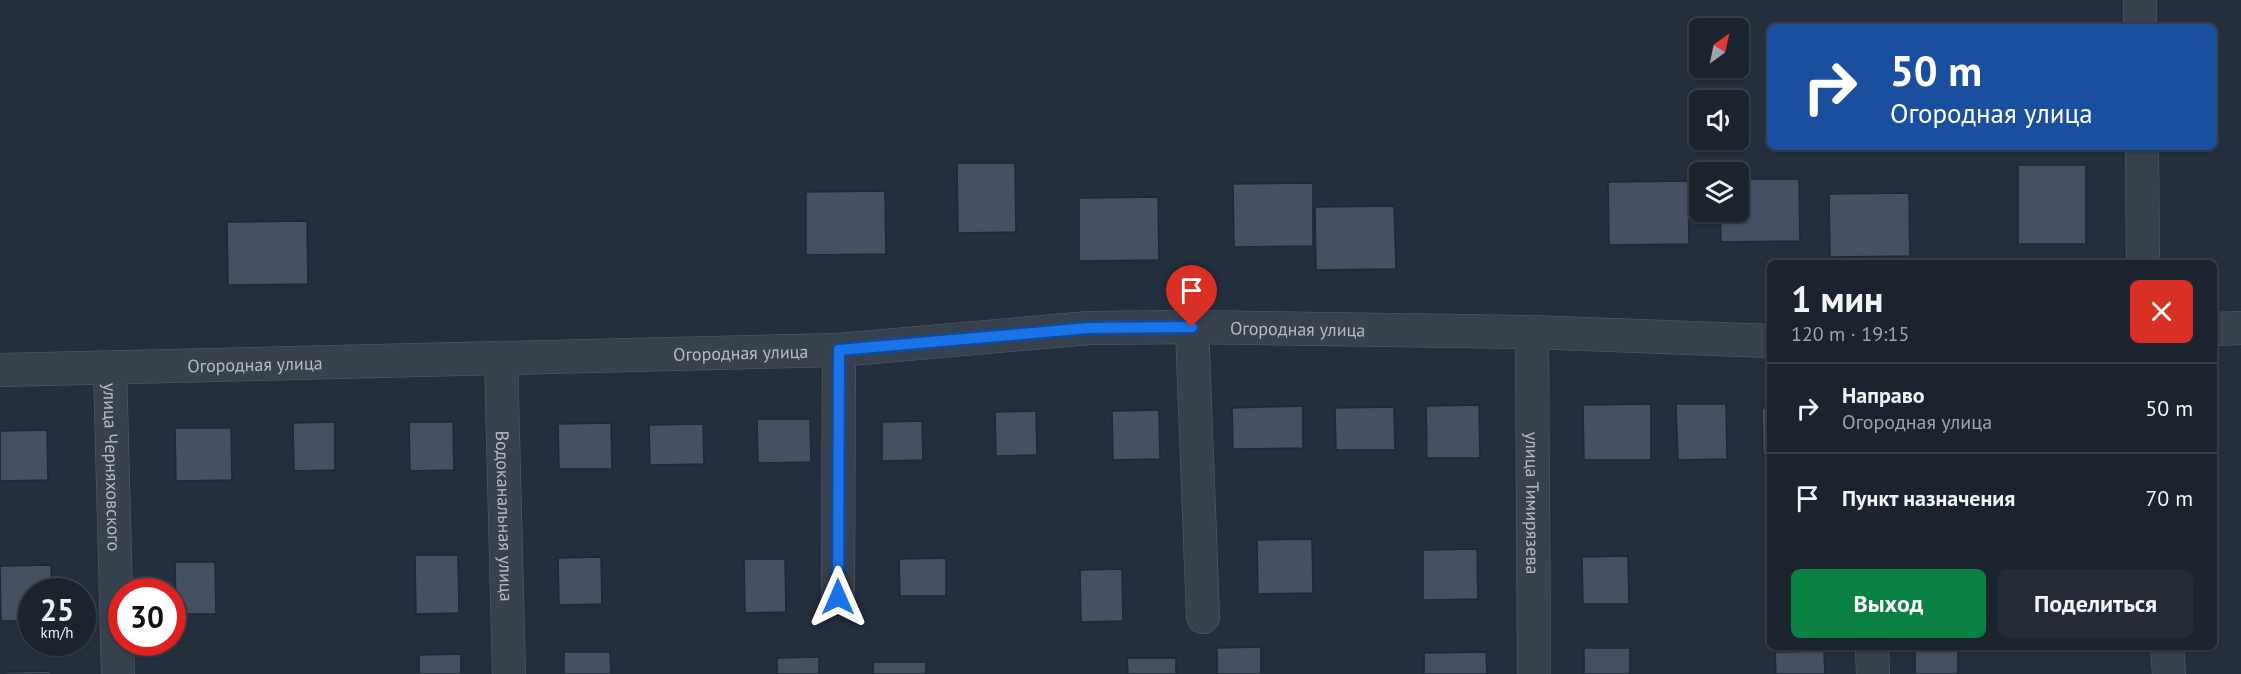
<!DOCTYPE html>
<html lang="ru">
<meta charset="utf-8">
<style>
body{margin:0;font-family:"PT Sans",sans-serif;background:#242b36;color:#f1f3f6;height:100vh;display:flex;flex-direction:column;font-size:22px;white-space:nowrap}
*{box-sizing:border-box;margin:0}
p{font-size:20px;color:#a0a4aa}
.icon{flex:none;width:33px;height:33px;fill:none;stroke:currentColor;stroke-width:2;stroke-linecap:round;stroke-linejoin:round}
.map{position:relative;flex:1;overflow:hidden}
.drawer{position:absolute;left:1767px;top:260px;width:450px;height:390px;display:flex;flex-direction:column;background:#1b232e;border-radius:9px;box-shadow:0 2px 4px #0004,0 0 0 2px #39404a}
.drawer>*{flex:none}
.guide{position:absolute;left:1767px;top:24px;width:450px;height:126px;border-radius:9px;box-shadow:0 2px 4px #0004,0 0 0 2px #39404a;background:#1a4fa0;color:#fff;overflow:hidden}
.needle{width:39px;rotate:33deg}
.fabs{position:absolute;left:1689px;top:18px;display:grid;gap:12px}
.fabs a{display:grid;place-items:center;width:60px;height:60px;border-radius:9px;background:#1b232e;box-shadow:0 2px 4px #0004,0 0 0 2px #39404a;font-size:30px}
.speed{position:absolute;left:18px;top:578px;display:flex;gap:12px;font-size:30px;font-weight:700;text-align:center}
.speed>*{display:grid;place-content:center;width:78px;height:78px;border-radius:50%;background:#1b232e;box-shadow:0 2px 4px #0004,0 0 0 2px #39404a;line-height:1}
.speed small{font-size:15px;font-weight:400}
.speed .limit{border:9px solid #d22;background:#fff;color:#111}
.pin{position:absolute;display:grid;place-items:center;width:51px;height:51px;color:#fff;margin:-62px -26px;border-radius:50% 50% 50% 0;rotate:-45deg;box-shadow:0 0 6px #0007}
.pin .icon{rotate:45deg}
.me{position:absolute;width:66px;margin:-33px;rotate:0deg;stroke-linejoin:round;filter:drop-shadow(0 0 4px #0008)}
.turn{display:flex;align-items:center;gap:21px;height:126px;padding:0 24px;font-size:27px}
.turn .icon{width:78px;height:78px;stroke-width:2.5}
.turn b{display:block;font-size:42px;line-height:51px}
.round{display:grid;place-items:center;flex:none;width:63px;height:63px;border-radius:9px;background:#242b36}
.summary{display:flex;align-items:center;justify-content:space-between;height:102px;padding:0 24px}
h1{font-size:36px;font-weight:600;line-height:45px}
.primary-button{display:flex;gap:12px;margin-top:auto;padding:12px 24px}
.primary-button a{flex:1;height:69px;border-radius:9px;background:#0b8043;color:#fff;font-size:24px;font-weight:600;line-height:69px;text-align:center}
.primary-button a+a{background:#242b36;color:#f1f3f6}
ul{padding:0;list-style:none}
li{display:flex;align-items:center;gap:18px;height:90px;padding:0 24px;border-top:2px solid #39404a}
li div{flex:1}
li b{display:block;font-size:22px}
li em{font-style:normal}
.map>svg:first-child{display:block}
.building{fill:#455162;stroke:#1f2835;stroke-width:1.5}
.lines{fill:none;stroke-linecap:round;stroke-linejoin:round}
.street-casing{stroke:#565f6c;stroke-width:34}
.street{stroke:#38414e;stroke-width:33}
.route-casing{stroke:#114b97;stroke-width:15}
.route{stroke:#1a73e8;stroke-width:10}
.labels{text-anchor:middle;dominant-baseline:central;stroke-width:6;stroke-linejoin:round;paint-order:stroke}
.street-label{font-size:18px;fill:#b4bcc9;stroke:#1d2633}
</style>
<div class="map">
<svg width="2241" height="674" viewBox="0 0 2241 674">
<rect width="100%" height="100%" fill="#242f3e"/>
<!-- building -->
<path class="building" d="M957,163h58l1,69 -58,1z
M2018,165h68v79h-68z
M1738,179h61l1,62 -79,1 -1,-30h18z
M1688,181l1,63 -80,1 -1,-63z
M1313,183v63l-79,1 -1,-63z
M885,191l1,63 -80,1v-63z
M1909,193l1,63 -80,1 -1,-63z
M1158,197l1,63 -80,1v-63z
M1394,206l2,63 -80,1 -1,-63z
M307,221l1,63 -80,1 -1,-63z
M1651,404v56h-67l-1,-55z
M1676,404h50l1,55 -49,1z
M1479,405l1,53h-53l-1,-52z
M1303,406v42l-70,1 -1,-41z
M1394,407l1,43h-59l-1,-42z
M1762,408h8v47h-7z
M1159,410l1,49 -47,1 -1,-49z
M1036,411l1,44 -41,1 -1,-44z
M757,419h53l1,43 -53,1z
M922,421l1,39 -41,1v-39z
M335,422v48l-41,1 -1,-48z
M409,422h44l1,48 -44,1z
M611,423l1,46h-53l-1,-45z
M703,424l1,40 -54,1 -1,-40z
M175,428h56l1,52 -56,1z
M47,430l1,50 -48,1v-50z
M1312,539l1,54 -55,1 -1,-54z
M1477,549l1,50 -55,1v-50z
M415,555h43l1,58 -43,1z
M1628,556l1,48h-46l-1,-47z
M601,557l1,47 -43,1 -1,-47z
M946,558v38h-46l-1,-37z
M744,559h41l1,53 -41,1z
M175,562h40l1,52h-40z
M51,565l1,26h-20v30h-31l-1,-55z
M1122,569l1,52 -42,1 -1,-52z
M1915,646h43v28h-43z
M1261,647v27h-44v-26z
M1584,648h46v26h-46z
M1824,651l1,23h-49l-1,-22z
M564,652h46l1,22h-47z
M1486,652l1,22h-63v-21z
M461,654v20h-42v-19z
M819,657v17h-42v-16z
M1127,658h49v16h-48z
M873,662h53v12h-53z
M51,671v3h-46l-1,-2z"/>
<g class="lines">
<defs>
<g id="street">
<path d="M2140,0v27"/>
<path d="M2142,147l1,115"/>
<path d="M1192,327l11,290"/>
<path d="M2214,329l27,-1"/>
<path id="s1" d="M1532,332l2,342"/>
<path id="s2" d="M501,358l8,316"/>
<path id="s3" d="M110,368l8,306"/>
<path id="s4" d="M0,370l839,-20 250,-22 103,-1 340,5 238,9"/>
<path d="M838,597l1,-247"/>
<path d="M1872,646l1,28"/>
<path d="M2167,646l2,28"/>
</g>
</defs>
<!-- street casing -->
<use href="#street" class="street-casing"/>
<!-- street -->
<use href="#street" class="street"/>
</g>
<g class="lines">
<defs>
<path id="route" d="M838,597l1,-247 250,-22 103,-1"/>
</defs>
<!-- route casing -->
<use href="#route" class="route-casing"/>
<!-- route -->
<use href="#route" class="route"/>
</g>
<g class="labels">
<!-- street labels -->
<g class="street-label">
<text stroke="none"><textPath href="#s4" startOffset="1299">Огородная улица</textPath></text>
<text stroke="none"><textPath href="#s4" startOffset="741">Огородная улица</textPath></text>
<text stroke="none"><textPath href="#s4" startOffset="255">Огородная улица</textPath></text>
<text stroke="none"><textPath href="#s3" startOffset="99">улица Черняховского</textPath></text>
<text stroke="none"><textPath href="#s1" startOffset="171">улица Тимирязева</textPath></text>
<text stroke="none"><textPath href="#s2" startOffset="158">Водоканальная улица</textPath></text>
</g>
</g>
</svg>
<div class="fabs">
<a><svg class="needle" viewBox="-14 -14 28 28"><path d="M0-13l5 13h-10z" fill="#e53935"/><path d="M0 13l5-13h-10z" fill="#a0a4aa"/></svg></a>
<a><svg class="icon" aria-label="sound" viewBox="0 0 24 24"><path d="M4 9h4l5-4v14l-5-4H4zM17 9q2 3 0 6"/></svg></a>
<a><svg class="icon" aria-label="layers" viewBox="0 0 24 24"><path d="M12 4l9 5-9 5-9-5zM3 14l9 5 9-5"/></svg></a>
</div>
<div class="speed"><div>25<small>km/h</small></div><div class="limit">30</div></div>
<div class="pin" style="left:1192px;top:327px;background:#d93025"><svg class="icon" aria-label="arrive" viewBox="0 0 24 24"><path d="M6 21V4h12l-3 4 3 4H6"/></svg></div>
<svg class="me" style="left:838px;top:597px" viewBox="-20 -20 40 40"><path d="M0-17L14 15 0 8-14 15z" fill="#1a73e8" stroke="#fff" stroke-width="4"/></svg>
<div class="guide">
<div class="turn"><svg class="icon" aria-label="right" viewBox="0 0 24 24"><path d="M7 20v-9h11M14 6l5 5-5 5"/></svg><div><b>50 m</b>Огородная улица</div></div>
</div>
<section class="drawer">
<div class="summary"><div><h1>1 мин</h1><p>120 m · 19:15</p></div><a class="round" style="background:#d93025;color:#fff"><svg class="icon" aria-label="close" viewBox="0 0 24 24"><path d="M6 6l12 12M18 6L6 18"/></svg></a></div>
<ul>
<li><svg class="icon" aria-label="right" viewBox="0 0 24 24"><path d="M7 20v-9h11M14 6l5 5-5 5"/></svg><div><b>Направо</b><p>Огородная улица</p></div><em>50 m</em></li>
<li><svg class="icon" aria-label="arrive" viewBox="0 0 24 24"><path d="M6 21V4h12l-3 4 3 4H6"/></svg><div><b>Пункт назначения</b></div><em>70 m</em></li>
</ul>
<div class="primary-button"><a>Выход</a><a>Поделиться</a></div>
</section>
</div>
